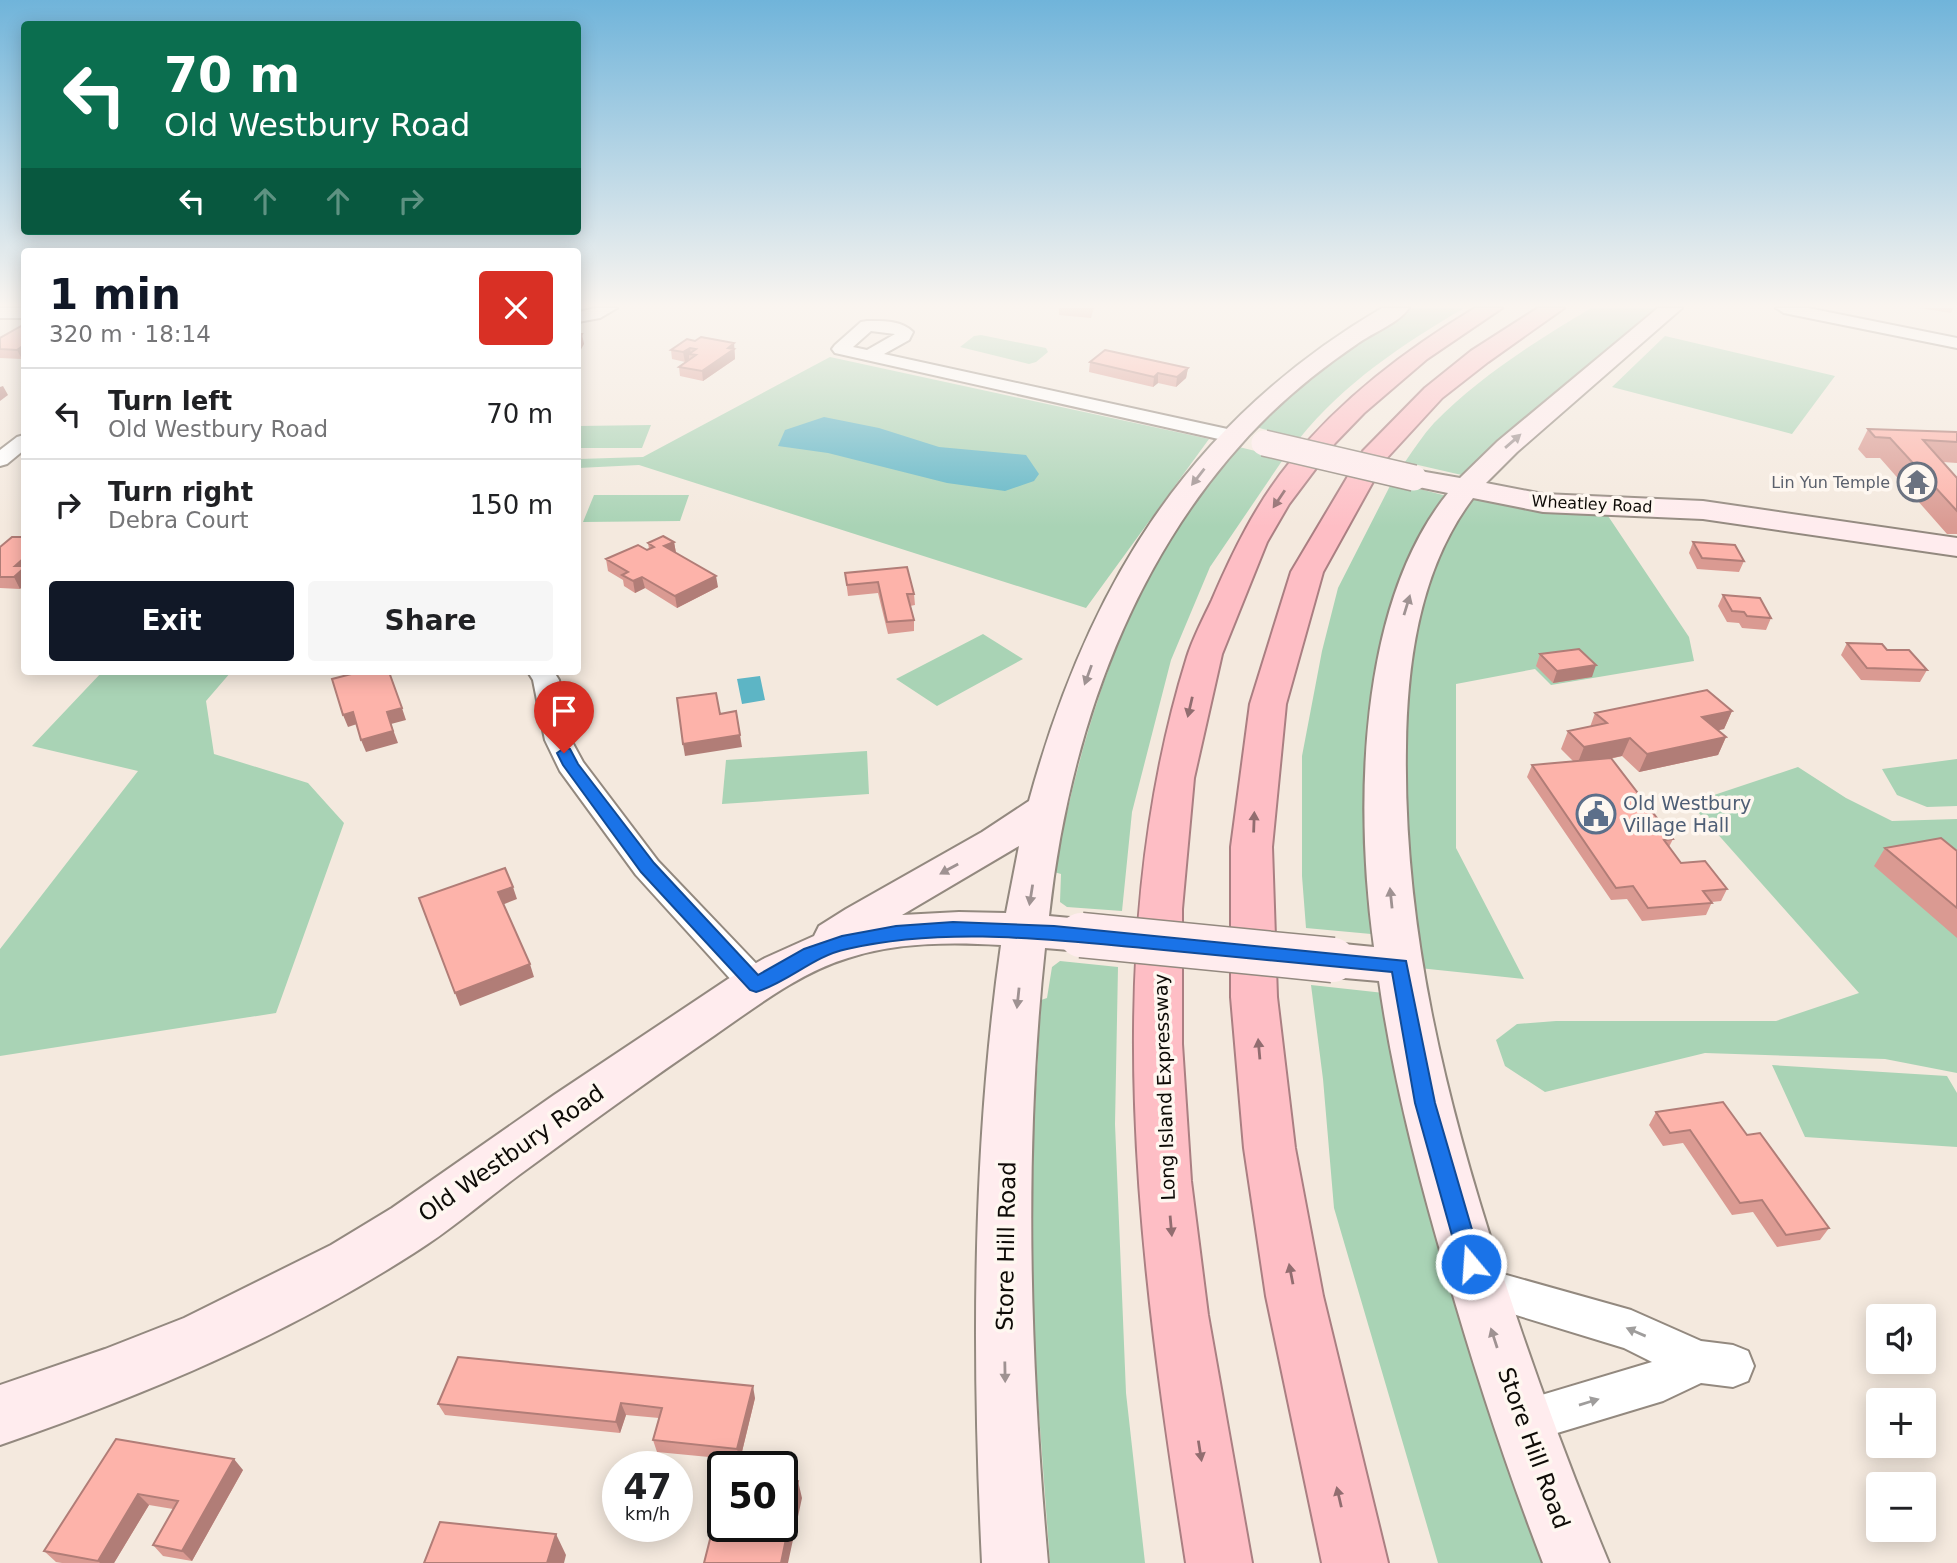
<!DOCTYPE html>
<meta charset="utf-8">
<style>
body{margin:0;font-family:"DejaVu Sans",sans-serif;background:#f6f6f6;color:#202124;height:100vh;display:flex;flex-direction:column;font-size:26px;white-space:nowrap}
*{box-sizing:border-box;margin:0}
p{font-size:23px;color:#757577}
.icon{flex:none;width:38px;height:38px;fill:none;stroke:currentColor;stroke-width:2;stroke-linecap:round;stroke-linejoin:round}
.map{position:relative;flex:1;overflow:hidden}
.side{position:absolute;left:21px;top:248px;width:560px;height:427px;display:flex;flex-direction:column;background:#fff;border-radius:7px;box-shadow:0 4px 18px #0003}
.side>*{flex:none}
.banner{position:absolute;left:21px;top:21px;width:560px;height:214px;border-radius:7px;box-shadow:0 4px 18px #0003;background:#0b6e4f;color:#fff;overflow:hidden}
.tools{position:absolute;left:1866px;top:1304px;display:grid;gap:14px}
.tools a{display:grid;place-items:center;width:70px;height:70px;border-radius:7px;background:#fff;box-shadow:0 4px 18px #0003;font-size:35px}
.speed{position:absolute;left:602px;top:1451px;display:flex;gap:14px;font-size:35px;font-weight:700;text-align:center}
.speed>*{display:grid;place-content:center;width:91px;height:91px;border-radius:50%;background:#fff;box-shadow:0 4px 18px #0003;line-height:1}
.speed small{font-size:18px;font-weight:400}
.speed .limit{border:4px solid #111;border-radius:10px;background:#fff;color:#111}
.pin{position:absolute;display:grid;place-items:center;width:60px;height:60px;color:#fff;margin:-72px -30px;border-radius:50% 50% 50% 0;rotate:-45deg;box-shadow:0 0 7px #0007}
.pin .icon{rotate:45deg}
.me{position:absolute;width:77px;margin:-38px;rotate:342deg;stroke-linejoin:round;filter:drop-shadow(0 0 5px #0008)}
.turn{display:flex;align-items:center;gap:24px;height:147px;padding:0 28px;font-size:32px}
.turn .icon{width:91px;height:91px;stroke-width:2.5}
.turn b{display:block;font-size:49px;line-height:60px}
.lanes{display:flex;align-items:center;height:66px;padding:0 28px;background:#0003;justify-content:center;gap:35px;direction:ltr}
.lanes .off{opacity:.35}
.round{display:grid;place-items:center;flex:none;width:74px;height:74px;border-radius:7px;background:#f6f6f6}
.headline{display:flex;align-items:center;justify-content:space-between;height:119px;padding:0 28px}
h1{font-size:42px;font-weight:700;line-height:52px;color:#111827}
.button{display:flex;gap:14px;margin-top:auto;padding:14px 28px}
.button a{flex:1;height:80px;border-radius:7px;background:#111827;color:#fff;font-size:28px;font-weight:700;line-height:80px;text-align:center}
.button a+a{background:#f6f6f6;color:#202124}
ul{padding:0;list-style:none}
li{display:flex;align-items:center;gap:21px;height:91px;padding:0 28px;border-top:2px solid #e0e0e0}
li div{flex:1}
li b{display:block;font-size:26px}
li em{font-style:normal}
.map>svg:first-child{display:block}
.green{fill:#a9d3b5}
.water{fill:#5db5c5}
.lines{fill:none;stroke-linecap:round;stroke-linejoin:round}
.street-casing{stroke:#93897f;stroke-width:4}
.secondary-casing{stroke:#93897f;stroke-width:4}
.highway-casing{stroke:#aa7f82;stroke-width:4}
.street{fill:#fff;fill-rule:evenodd}
.secondary{fill:#ffecee;fill-rule:evenodd}
.highway{fill:#febec5;fill-rule:evenodd}
.secondary-bridge-far1-casing{stroke:#93897f;stroke-width:28;stroke-linecap:butt}
.secondary-bridge-casing{stroke:#93897f;stroke-width:47;stroke-linecap:butt}
.secondary-bridge-far1{stroke:#ffecee;stroke-width:25}
.secondary-bridge{stroke:#ffecee;stroke-width:44}
.wall{fill:#da9a92}
.shaded-wall{fill:#b17d77}
.building{fill:#fdb3aa;stroke:#b17d77;stroke-width:2}
.oneway{fill:#9f9292}
.oneway2{fill:#926d70}
.oneway3{fill:#9f9d9c}
.route{fill:#1a73e8;stroke:#114b97;stroke-width:2}
.labels{text-anchor:middle;dominant-baseline:central;stroke-width:7;stroke-linejoin:round;paint-order:stroke}
.far-worship-label{font-size:16px;fill:#5b616d;stroke:#fef7f0;text-anchor:end}
.far-street-label{font-size:16px;fill:#0e0b07;stroke:#fef7f0}
.service-label{font-size:19px;fill:#4e5e75;stroke:#fef7f0;text-anchor:start}
.street-label{font-size:19px;fill:#0e0b07;stroke:#fef7f0}
.near-street-label{font-size:23px;fill:#0e0b07;stroke:#fef7f0}
</style>
<div class="map">
<svg width="1957" height="1563" viewBox="0 0 1957 1563">
<rect width="100%" height="100%" fill="#f4e9de"/>
<!-- green -->
<path class="green" d="M1413,308h51c-61,36 -120,75 -165,131l-43,-12 49,-47 61,-45z
M1591,308h71l-113,92 -83,76 -61,-14c9,-13 18,-27 29,-39 45,-46 102,-82 157,-115z
M981,335l65,13 2,4 -12,10 -7,2 -69,-17 14,-11z
M1665,336l170,40 -43,58 -180,-47z
M830,357l379,82 -123,169 -447,-143 -61,3v-9l65,-2z
M651,425l-9,23h-64v-22z
M1239,447l45,11 -74,109 -39,93 -39,152 -10,99 -55,-4 -7,-5 1,-28 -7,-2c27,-135 67,-272 149,-385 11,-14 24,-27 36,-40z
M1392,482l55,14 -33,56 -32,383 -76,-7 -4,-52v-120l20,-105 16,-63z
M1465,489l137,18 87,130 5,24 -143,24 -16,-16 -79,15v164l68,131 -124,-13 -7,-294z
M594,495h95l-9,26 -97,1z
M983,634l40,25 -86,47 -41,-27z
M102,672h129l-25,29 8,53 94,29 36,40 -68,190 -276,43v-107l138,-178 -106,-25z
M867,751l2,43 -147,10 4,-44z
M1957,759v47l-30,1 -30,-12 -15,-26z
M1798,767l48,31 46,23 65,-2v254l-72,-14 -180,-6 -160,39 -40,-26 -9,-26 21,-16 39,-3h220l83,-28 -169,-190z
M1060,961l58,6 -3,157 11,269 19,170h-95l-23,-312 14,-251 6,-2 5,-31z
M1311,985l73,8 84,354 88,216h-118l-104,-355 -11,-129z
M1772,1065l175,11 10,17v54l-152,-10z"/>
<!-- water -->
<path class="water" d="M824,417l55,11 60,19 87,8 13,19 -5,7 -29,10 -58,-8 -119,-30 -50,-7 7,-16z
M760,676l5,24 -23,4 -5,-25z"/>
<g class="lines">
<defs>
<path id="street" d="M0,308h24v10h-24z
M596,308h21l-17,10 -22,4v-10z
M1776,308h32l149,30v10l-173,-35z
M867,321c16,0 34,-1 46,11l-4,8 -25,14 348,76 10,6 -10,6 -397,-89 -3,-4 3,-4 26,-23zM871,331l24,3 -28,16 -14,-3z
M24,435v15l-17,14 -7,2v-16l17,-13z
M528,672h26l5,8 12,60 12,22 75,99 110,115 5,9 -5,9 -12,4 -12,-4 -108,-119 -76,-104 -15,-31 -12,-60z
M1478,1267l153,43 70,31 32,4 15,6 6,15 -6,15 -15,6 -32,-4 -38,18 -139,42 -16,-6 -6,-16 6,-16 144,-43 -28,-14 -160,-49 -6,-13 6,-13z"/>
<path id="secondary" d="M1382,308h27c-10,15 -37,25 -52,36 -31,21 -60,44 -86,69 -136,132 -202,318 -222,503l32,3 15,5 7,11 -7,11 -15,5 -36,-3c-22,204 -15,411 3,615h-66c-10,-206 -10,-414 19,-618 -50,-3 -104,-3 -153,13 -49,15 -91,48 -133,77 -66,45 -131,92 -196,140 -35,26 -68,55 -105,78 -129,83 -269,142 -414,192v-60l105,-36 79,-31 147,-73 61,-37 162,-113 174,-116 37,-21 49,-22 5,-10 27,-17 136,-77 47,-31c59,-215 158,-378 353,-493zM1019,846l-13,67 -47,-1 -57,3z
M1658,308h24l-165,144 -31,31 57,11 160,7 254,37v18l-254,-37 -160,-7 -70,-14c-53,70 -66,163 -67,249 -3,180 39,352 95,523 32,99 68,197 108,293h-66c-37,-96 -69,-194 -97,-292 -28,-96 -53,-192 -67,-290l-46,-4 -16,-5 -6,-12 6,-12 16,-5 41,4c-19,-138 -17,-341 74,-454l-44,-9 -4,-6 4,-6 10,-2 46,8 38,-37z"/>
<path id="highway" d="M1475,308h27l-75,51 -63,54 -29,30 -46,61 -22,38 -45,112 -28,124 -12,131v135l9,137 17,134 44,248h-66c-46,-297 -90,-613 1,-906 6,-19 16,-38 25,-57 21,-49 44,-96 78,-138 52,-64 116,-112 185,-154z
M1538,308h26l-76,54 -46,36 -57,62 -62,112 -37,132 -14,143 5,150 18,151 28,148 65,267h-66l-56,-267 -22,-148 -13,-151v-150l19,-143 41,-132 72,-121 62,-63 46,-37z"/>
</defs>
<!-- street casing -->
<use href="#street" class="street-casing"/>
<!-- secondary casing -->
<use href="#secondary" class="secondary-casing"/>
<!-- highway casing -->
<use href="#highway" class="highway-casing"/>
<!-- street -->
<use href="#street" class="street"/>
<!-- secondary -->
<use href="#secondary" class="secondary"/>
<!-- highway -->
<use href="#highway" class="highway"/>
<defs>
<path id="secondary-bridge-far1" d="M1264,443l150,35"/>
<path id="secondary-bridge" d="M1081,935l252,25"/>
</defs>
<!-- secondary-bridge-far1 casing -->
<use href="#secondary-bridge-far1" class="secondary-bridge-far1-casing"/>
<!-- secondary-bridge casing -->
<use href="#secondary-bridge" class="secondary-bridge-casing"/>
<!-- secondary-bridge-far1 -->
<use href="#secondary-bridge-far1" class="secondary-bridge-far1"/>
<!-- secondary-bridge -->
<use href="#secondary-bridge" class="secondary-bridge"/>
</g>
<!-- wall -->
<path class="wall" d="M1059,308h35l-3,10 -32,-3z
M1919,308h34l-2,5z
M24,325v33l-2,1 -22,-1v-20z
M695,341l39,2 1,16 -32,22 -23,-5 -1,-9 10,-7v-1l-4,3 -13,-3 -1,-9z
M1090,362l98,6 -2,10 -10,9 -18,-4 -5,4 -64,-15z
M1868,429l89,3v31l-14,-1 14,49v23h-10l-67,-76h-14l-8,-9z
M24,537v47l-4,5 -20,-1v-41z
M674,542l2,11 42,34 -41,21 -32,-20 -10,5 -11,-7 -1,-6 -15,-9 -2,-12 41,-9 2,-1 -1,-6z
M1693,542l51,19 -5,11 -42,-3 -8,-16z
M907,567l7,27 1,11 -5,1 4,14v11l-26,3 -10,-41 -30,3 -3,-23z
M1723,595l48,23 -5,12 -24,-2 -3,-5 -12,-1 -9,-16z
M1847,643l80,27 -7,12 -59,-2 -20,-25z
M1540,654l52,23 -39,6 -17,-17z
M1732,711l-8,18 -6,1 8,7 -8,18 -79,17 -17,-16 -12,3 63,80 -4,8 12,16 46,26 -6,12 -9,1 -6,13 -64,6 -15,-22 -16,1 -84,-123 5,-12 41,-4 -12,-12 7,-18 22,-4 5,-14z
M1885,848l72,3v87l-83,-72z
M1656,1112l91,23 82,93 -9,12 -43,7 -24,-35 -21,3 -49,-72 -20,3 -14,-21z
M755,1398l-15,62 -83,-8 -4,-12 6,-22 -33,-3 -6,18 -175,-18 -7,-11z
M116,1439l127,31 -51,91 -29,-5 -10,-11 20,-36 -24,-4 -35,58h-52l-6,-1 -12,-11z"/>
<!-- shaded-wall -->
<path class="shaded-wall" d="M582,334l2,10 -6,11v-13z
M734,343l1,16 -32,22 -1,-10 26,-23z
M24,345v13l-2,1 -5,-9z
M690,348l1,6h-2v5l-4,3 -2,-10z
M1188,368l-2,10 -10,9 1,-10z
M1158,373v10l-5,4 1,-10z
M3,386l5,9 -8,6v-14z
M674,542l2,11 -12,-7z
M24,558v26l-4,5 -6,-12 1,-11z
M716,576l2,11 -41,21 -2,-12z
M642,577l3,11 -10,5 -2,-12z
M1596,665l-4,12 -39,6 4,-12z
M402,708l4,12 -15,4 7,19 -32,9 -5,-12 26,-28z
M1732,711l-8,18 -30,6 8,-18z
M353,712l4,12 -9,3 -5,-12z
M740,735l2,12 -57,9 -2,-12z
M1726,737l-8,18 -79,17 8,-18z
M1630,738l-8,18 -45,9 7,-18z
M513,887l4,12 -15,6 -4,-13z
M530,964l4,13 -74,29 -5,-13z
M753,1386l2,12 -15,62 -3,-11z
M621,1403l5,12 -6,18 -4,-11z
M234,1459l9,11 -51,91 -10,-10z
M798,1481l4,17 -14,65h-7z
M138,1494l11,11 -35,58h-14l-2,-2z
M556,1534l10,21 -2,8h-17z"/>
<!-- building -->
<path class="building" d="M23,325h1v20l-7,5 -17,-1v-11z
M578,334h4l-4,8z
M701,337l33,6 -6,5 6,1 -32,22 -23,-4 17,-12 -7,-1 7,-5 -6,-1 -7,4 -12,-2 16,-11 8,2z
M1105,350l83,18 -11,9 -19,-4 -4,4 -64,-15z
M1868,429l89,3v10l-34,-2 34,38v33l-67,-73 -15,-1z
M663,536l11,6 -10,4 52,30 -41,20 -33,-19 -9,4 -11,-6 6,-3 -22,-13 32,-14 9,5 7,-3 -6,-4z
M12,537h12v21l-9,8h9v2l-10,9h-14v-30z
M1693,542l42,3 9,16 -42,-3z
M907,567l7,27h-7l7,26 -27,2 -9,-40 -31,3 -2,-12z
M1723,595l37,3 11,20 -24,-2 -3,-4 -12,-1z
M1847,643l35,1 5,6h22l18,20 -60,-2z
M1579,649l17,16 -39,6 -17,-17z
M359,672h30l13,36 -15,4 6,19 -32,9 -8,-28 -10,3 -11,-36z
M1707,690l25,21 -30,6 24,20 -79,17 -17,-16 -46,9 -16,-16 39,-8 -12,-10z
M716,693l4,21 16,-3 4,24 -57,9 -6,-46z
M1611,758l62,81 -9,1 17,23 24,-2 22,28 -24,2 9,12 -64,5 -15,-22 -17,2 -84,-123z
M1941,838l16,13v57l-72,-60z
M505,868l8,19 -15,5 32,72 -75,29 -36,-95z
M1723,1102l24,33 13,-2 69,95 -43,7 -24,-35 -22,3 -50,-73 -20,3 -14,-21z
M458,1357l295,29 -16,63 -84,-9 9,-32 -41,-5 -5,19 -178,-18z
M116,1439l118,20 -52,92 -29,-6 25,-44 -40,-7 -40,67 -54,-10z
M782,1479l16,2 -17,82h-77l19,-75v38h59z
M440,1522l116,12 -9,29h-123z"/>
<!-- one-way arrows -->
<defs><path id="oneway-solid" d="M-6-.8H1V-3.2L6.5 0L1 3.2V.8H-6Z" transform="scale(1.75)"/></defs>
<g class="oneway">
<use href="#oneway-solid" transform="translate(1513 441) rotate(-41)"/>
<use href="#oneway-solid" transform="translate(1198 477) rotate(128)"/>
<use href="#oneway-solid" transform="translate(1407 605) rotate(-73)"/>
<use href="#oneway-solid" transform="translate(1088 675) rotate(110)"/>
<use href="#oneway-solid" transform="translate(949 869) rotate(151)"/>
<use href="#oneway-solid" transform="translate(1031 895) rotate(99)"/>
<use href="#oneway-solid" transform="translate(1391 898) rotate(-96)"/>
<use href="#oneway-solid" transform="translate(1018 998) rotate(96)"/>
<use href="#oneway-solid" transform="translate(1494 1338) rotate(-108)"/>
<use href="#oneway-solid" transform="translate(1005 1372) rotate(89)"/>
</g>
<g class="oneway2">
<use href="#oneway-solid" transform="translate(1279 499) rotate(124)"/>
<use href="#oneway-solid" transform="translate(1190 707) rotate(103)"/>
<use href="#oneway-solid" transform="translate(1254 822) rotate(-88)"/>
<use href="#oneway-solid" transform="translate(1259 1049) rotate(-95)"/>
<use href="#oneway-solid" transform="translate(1171 1226) rotate(85)"/>
<use href="#oneway-solid" transform="translate(1291 1274) rotate(-101)"/>
<use href="#oneway-solid" transform="translate(1200 1451) rotate(81)"/>
<use href="#oneway-solid" transform="translate(1339 1497) rotate(-103)"/>
</g>
<g class="oneway3">
<use href="#oneway-solid" transform="translate(1636 1332) rotate(-157)"/>
<use href="#oneway-solid" transform="translate(1589 1402) rotate(-17)"/>
</g>
<!-- sky -->
<linearGradient id="sky" x2="0" y2="1"><stop stop-color="#70b4da"/><stop offset="0.58" stop-color="#faf5f0"/><stop offset="1" stop-color="#faf5f0" stop-opacity="0"/></linearGradient>
<rect width="1957" height="527" fill="url(#sky)"/>
<!-- route -->
<path class="route" d="M564,748l6,1 8,15 76,99 104,112 46,-26 38,-13 54,-10 57,-4 101,4 352,35 29,142 47,161 -3,8 -8,3 -8,-3 -3,-8 -45,-161 -23,-131c-83,-8 -166,-16 -249,-24 -99,-9 -198,-21 -296,1 -34,7 -58,33 -91,43l-6,-2 -109,-118 -78,-107 -6,-12z"/>
<!-- icons -->
<defs>
<symbol id="temple-ring" viewBox="-11 -11 22 22"><circle r="9.5" fill="#fef7f0" stroke="#6b7280" stroke-width="1.5"/><path d="M0-6L5-2H3V0L6.5 2.5H4V6H1.5V3h-3V6H-4V2.5H-6.5L-3 0V-2H-5Z" fill="#6b7280"/></symbol>
<symbol id="civic-ring" viewBox="-11 -11 22 22"><circle r="9.5" fill="#fef7f0" stroke="#5c6f8a" stroke-width="1.5"/><path d="M-.6-6.5H3V-4.5H.6V-3L4-1V1h2V6H-6V1h2V-1L-.6-3ZM-1.2 2.5V6h2.4V2.5Z" fill="#5c6f8a"/></symbol>
</defs>
<g fill-rule="evenodd">
<use href="#temple-ring" x="1895" y="460" width="44" height="44"/>
<use href="#civic-ring" x="1574" y="792" width="44" height="44"/>
</g>
<g class="labels">
<!-- far-worship labels -->
<g class="far-worship-label">
<text x="1890" y="482">Lin Yun Temple</text>
</g>
<!-- far-street labels -->
<g class="far-street-label">
<text transform="translate(1592 504) rotate(3)">Wheatley Road</text>
</g>
<!-- service labels -->
<g class="service-label">
<text x="1623" y="803">Old Westbury<tspan x="1623" dy="22">Village Hall</tspan></text>
</g>
<!-- street labels -->
<g class="street-label">
<text transform="translate(1164 1087) rotate(-92)">Long Island Expressway</text>
</g>
<!-- near-street labels -->
<g class="near-street-label">
<text transform="translate(511 1153) rotate(-35)">Old Westbury Road</text>
<text transform="translate(1006 1246) rotate(-89)">Store Hill Road</text>
<text transform="translate(1534 1448) rotate(70)">Store Hill Road</text>
</g>
</g>
</svg>
<div class="tools">
<a><svg class="icon" aria-label="sound" viewBox="0 0 24 24"><path d="M4 9h4l5-4v14l-5-4H4zM17 9q2 3 0 6"/></svg></a>
<a>+</a>
<a>−</a>
</div>
<div class="speed"><div>47<small>km/h</small></div><div class="limit">50</div></div>
<div class="pin" style="left:564px;top:753px;background:#d93025"><svg class="icon" aria-label="arrive" viewBox="0 0 24 24"><path d="M6 21V4h12l-3 4 3 4H6"/></svg></div>
<svg class="me" style="left:1471px;top:1264px" viewBox="-20 -20 40 40"><circle r="17" fill="#1a73e8" stroke="#fff" stroke-width="3"/><path d="M0-11L8 9 0 5-8 9z" fill="#fff"/></svg>
<div class="banner">
<div class="turn"><svg class="icon" aria-label="left" viewBox="0 0 24 24"><path d="M17 20v-9H6M10 6l-5 5 5 5"/></svg><div><b>70 m</b>Old Westbury Road</div></div>
<div class="lanes"><svg class="icon" aria-label="left" viewBox="0 0 24 24"><path d="M17 20v-9H6M10 6l-5 5 5 5"/></svg><svg class="icon off" aria-label="ahead" viewBox="0 0 24 24"><path d="M12 20V5M6 11l6-6 6 6"/></svg><svg class="icon off" aria-label="ahead" viewBox="0 0 24 24"><path d="M12 20V5M6 11l6-6 6 6"/></svg><svg class="icon off" aria-label="right" viewBox="0 0 24 24"><path d="M7 20v-9h11M14 6l5 5-5 5"/></svg></div>
</div>
<section class="side">
<div class="headline"><div><h1>1 min</h1><p>320 m · 18:14</p></div><a class="round" style="background:#d93025;color:#fff"><svg class="icon" aria-label="close" viewBox="0 0 24 24"><path d="M6 6l12 12M18 6L6 18"/></svg></a></div>
<ul>
<li><svg class="icon" aria-label="left" viewBox="0 0 24 24"><path d="M17 20v-9H6M10 6l-5 5 5 5"/></svg><div><b>Turn left</b><p>Old Westbury Road</p></div><em>70 m</em></li>
<li><svg class="icon" aria-label="right" viewBox="0 0 24 24"><path d="M7 20v-9h11M14 6l5 5-5 5"/></svg><div><b>Turn right</b><p>Debra Court</p></div><em>150 m</em></li>
</ul>
<div class="button"><a>Exit</a><a>Share</a></div>
</section>
</div>
